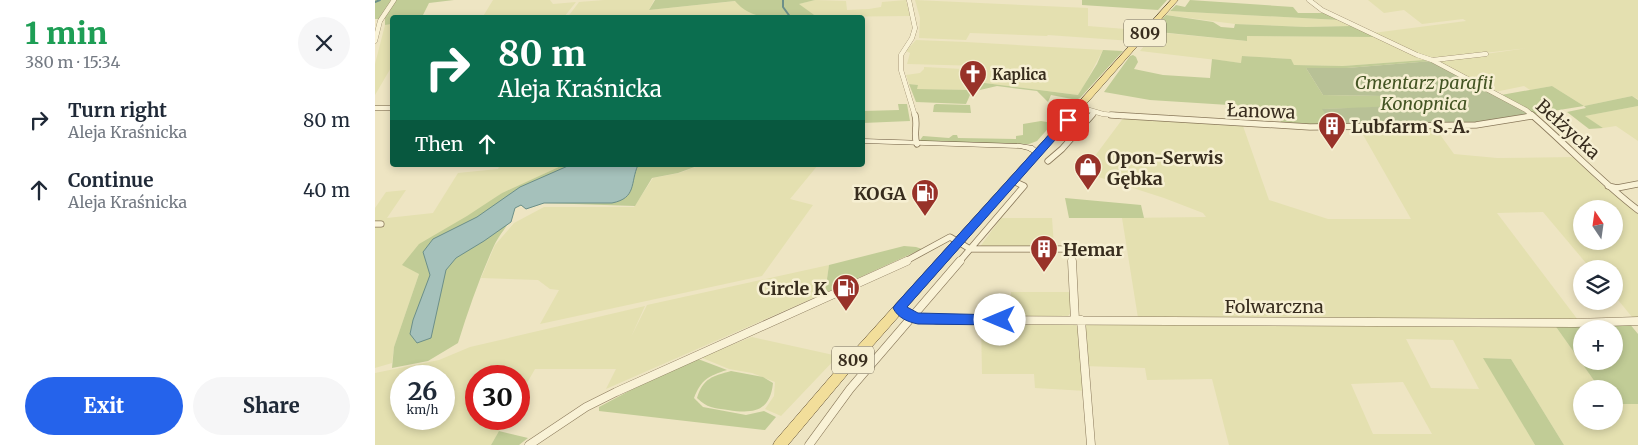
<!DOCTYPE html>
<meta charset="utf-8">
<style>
body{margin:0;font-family:Merriweather,serif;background:#f6f6f7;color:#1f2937;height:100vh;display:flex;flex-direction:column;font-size:19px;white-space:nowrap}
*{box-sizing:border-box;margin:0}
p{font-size:16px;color:#747a83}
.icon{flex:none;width:28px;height:28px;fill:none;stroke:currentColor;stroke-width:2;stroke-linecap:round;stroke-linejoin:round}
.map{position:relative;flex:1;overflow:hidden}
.details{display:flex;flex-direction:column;background:#fff;width:375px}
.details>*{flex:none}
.hud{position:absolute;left:15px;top:15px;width:475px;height:152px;border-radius:5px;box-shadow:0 2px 8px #0003;background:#0b6e4f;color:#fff;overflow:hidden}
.needle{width:32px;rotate:347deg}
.fabs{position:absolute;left:1198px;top:200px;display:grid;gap:10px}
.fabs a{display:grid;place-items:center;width:50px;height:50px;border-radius:50%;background:#fff;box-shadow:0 2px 8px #0003;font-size:25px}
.speed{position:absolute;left:15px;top:365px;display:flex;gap:10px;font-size:25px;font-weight:700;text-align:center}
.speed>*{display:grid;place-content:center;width:65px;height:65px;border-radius:50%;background:#fff;box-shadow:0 2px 8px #0003;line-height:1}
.speed small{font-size:12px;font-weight:400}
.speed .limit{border:8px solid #d22;background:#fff;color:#111}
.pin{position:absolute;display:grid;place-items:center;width:42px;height:42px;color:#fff;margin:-21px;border-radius:10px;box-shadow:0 2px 8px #0006}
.me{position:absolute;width:55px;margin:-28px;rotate:270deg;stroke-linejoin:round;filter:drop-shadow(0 0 4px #0008)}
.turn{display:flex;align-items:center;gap:18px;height:105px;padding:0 25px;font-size:22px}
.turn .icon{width:65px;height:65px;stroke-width:2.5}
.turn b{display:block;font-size:35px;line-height:42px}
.then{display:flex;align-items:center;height:48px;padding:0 25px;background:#0003;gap:10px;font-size:19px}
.round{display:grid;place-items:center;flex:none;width:52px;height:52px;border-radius:26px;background:#f6f6f7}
.head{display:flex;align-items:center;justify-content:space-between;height:85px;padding:0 25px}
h1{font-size:30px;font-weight:800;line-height:38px;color:#1e9e55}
.button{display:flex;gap:10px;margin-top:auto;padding:10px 25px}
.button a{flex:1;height:58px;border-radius:30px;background:#2563eb;color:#fff;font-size:20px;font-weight:800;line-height:58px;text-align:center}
.button a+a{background:#f6f6f7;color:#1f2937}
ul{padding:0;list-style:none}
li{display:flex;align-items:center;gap:15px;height:70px;padding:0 25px}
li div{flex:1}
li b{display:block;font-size:19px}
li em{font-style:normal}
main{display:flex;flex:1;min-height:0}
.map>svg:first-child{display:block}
.farmland{fill:#e4e0b0;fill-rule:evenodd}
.green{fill:#c1cc96;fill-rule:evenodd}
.cemetery{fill:#b8c196}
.water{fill:#a5c1bb;stroke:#6c8f89}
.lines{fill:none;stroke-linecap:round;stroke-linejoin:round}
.stream{stroke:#6c8f89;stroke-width:2}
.street-far2-casing{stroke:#887759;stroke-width:5}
.street-far1-casing{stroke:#887759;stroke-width:7}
.street-casing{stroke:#887759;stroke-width:9}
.secondary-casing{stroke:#6a583d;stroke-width:1}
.primary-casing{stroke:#56442e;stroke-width:1}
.street-far2{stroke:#f9f2d6;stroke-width:4.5}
.street-far1{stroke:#f9f2d6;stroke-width:5.5}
.street{stroke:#f9f2d6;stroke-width:8}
.secondary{fill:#f9f2d6;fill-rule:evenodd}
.primary{fill:#f2de9a;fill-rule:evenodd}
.route{fill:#2563eb;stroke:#184099}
.labels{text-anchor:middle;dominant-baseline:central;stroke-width:5;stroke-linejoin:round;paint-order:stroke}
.far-poi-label{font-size:15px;font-weight:bold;fill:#382d1e;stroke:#f6efd2;text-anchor:start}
.shield{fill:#f6efd2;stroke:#716754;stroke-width:1}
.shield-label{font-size:16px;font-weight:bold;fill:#382d1e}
.park-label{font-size:18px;font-style:italic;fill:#445524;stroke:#f6efd2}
.street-label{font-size:18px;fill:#382d1e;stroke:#f6efd2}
.poi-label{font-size:18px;font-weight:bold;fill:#382d1e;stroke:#f6efd2;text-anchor:start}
</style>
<main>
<section class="details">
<div class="head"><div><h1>1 min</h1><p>380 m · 15:34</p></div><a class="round"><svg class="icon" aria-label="close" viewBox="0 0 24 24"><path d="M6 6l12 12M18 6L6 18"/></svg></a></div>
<ul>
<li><svg class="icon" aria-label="right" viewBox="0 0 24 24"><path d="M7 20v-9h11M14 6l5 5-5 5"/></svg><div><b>Turn right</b><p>Aleja Kraśnicka</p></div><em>80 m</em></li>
<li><svg class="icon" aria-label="ahead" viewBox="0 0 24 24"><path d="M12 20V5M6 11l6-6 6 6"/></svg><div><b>Continue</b><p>Aleja Kraśnicka</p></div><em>40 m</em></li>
</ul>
<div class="button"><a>Exit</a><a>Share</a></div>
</section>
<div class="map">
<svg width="1263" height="445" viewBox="0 0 1263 445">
<rect width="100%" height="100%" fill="#eee5c3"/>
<!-- farmland -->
<path class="farmland" d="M118,0h57l3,4 23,-2 -12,15 -82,1z
M229,0h50l-5,10 87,-9 3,4 20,12 -192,1 12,-16z
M440,0l31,1 1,9 22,-1 12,-2 1,-5 24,-2 4,16 -93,1 -19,-13z
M540,0l173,8v18l50,4 -6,11 -84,-6 -1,1 -77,-3 -4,7 -47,-2 1,-20z
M993,0h270v99l-6,-3 -48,10 -32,-20 -22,4 -6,-4 -29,6 -59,-31 92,-13 -97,11 -58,-26 93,-12 -3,-2 -41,5 -18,-14 -20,3z
M795,11l169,9 12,6 -45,1 -71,-3 -69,-9z
M17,24v42l-17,29v-31l10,-39z
M780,32l91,9 1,-5 129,1 48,23 -81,6 -49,-1 -4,-6 -48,-3v7l-102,-12z
M541,40l50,2 137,8 -24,45 -102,-13 -3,8 -58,-1 2,-4 -9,-1 -3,-9 14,-2 4,-4v-2l58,3 -1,-4 -74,-2 3,-11 -4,-2z
M1263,106v35l-22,-15 -13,2 -19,-12z
M749,117l119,9 26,74 59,19h83l-49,-86 2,-3 72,-1 18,25 43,4 78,-1 25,26 38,31v104l-6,-1 -18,-22v-26h-23l-48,-57 -46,1 81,107 -94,-2h-346l-16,-100 84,-1 -3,-4 -39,-15 -81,-26zM1206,209h33v32h-33z
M125,165h63l-61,28 -99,71 16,10 -25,73 -2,16 -17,5v-160l11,-16 20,-2 -19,28 46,-5 25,-40 40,-4z
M326,165h117l-28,34 23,6 -51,71 -222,48 19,-34 -9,-1 -12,-9 -57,-2 14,-33 19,-22 30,-16h90l19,-29 26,-5z
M626,218h51l2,28 -4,2h-71z
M454,265l-4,28 -219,96 10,-20h-81l-16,28v-21h-43v43h30l-15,26h-116v-72l64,-13 31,-13 175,-41 -14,31 16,-32zM26,376h43v43h-43z
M636,292h60l1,19 -4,5 -6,1h-66l1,-16h14z
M606,323l94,1 3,3 8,-3h468l46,65h-19v32h33v-17h24v41h-74l-53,-86 -27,-1 51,87h-306l-17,-66 -65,1 -2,-12 -62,-2 3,25 -51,-3 -1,-14h-52zM1031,339l47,1 26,49 -48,-1zM1028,382l29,52h-59l-22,-50z
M377,337l86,19 -57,60 -16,-7 9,-13 1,-14 -23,-9 -23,-4 -29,-12z"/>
<!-- green -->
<path class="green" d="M0,0h79l-25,3 -7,14 -29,1 -1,6 -7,1v-6h-10z
M280,0h160l-16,4 18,13c-27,1 -62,8 -82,-16l-86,9z
M707,0h85l-9,10 -76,-5z
M815,0l103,7 5,6h26l15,7 -169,-9 6,-6 9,2z
M791,15l47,7 8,5 13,1 1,-4 71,3 45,-1 25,11 -129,-1v5l-98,-10z
M728,50l20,1 -43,47 -9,4 1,-3 -21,-4 -3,7 -11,-11 -40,-5 -17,4 -10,5 -4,9 -50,-2 -7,-18 9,1 -1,4 57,1 3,-8 101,13 19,-31z
M758,55l3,2 2,5 -4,7 29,6 47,3 2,-19 29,4 1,-7 49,3 3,6 49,1 81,-6 8,1 -85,7h-41l17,27 60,1 15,11 -75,2 10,16 -51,-1 -8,-16 -124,-8 -46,-8 26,-36z
M1177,86l32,20 48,-10 6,4v6l-53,10 18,12 -14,1 -22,-17 19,-4 -2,-2 -50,8 -33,-19z
M523,104h9l3,17 -47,2v-12l36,-1z
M561,104l34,1 1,8 -38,-1 1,-7z
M666,121l12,2 -16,18 -8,3 -108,-3 -1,-1 3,-4 26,2 4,-3h4l1,3 58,1v-3l7,-1v-11z
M188,165h137l-22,8 -26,5 -17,28 -91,-3 -18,6 -5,-4 -6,3c-6,19 -15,24 -22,40 -14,31 -25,63 -35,95l-30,18 -36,7 2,-21 25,-73 -17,-9 17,-21 48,-28 35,-23z
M690,198l76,7 3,13h-75z
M529,246l12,1 6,2 -97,44 4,-28z
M1254,323l9,11v70h-24v-15h-14l-46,-65zM1206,329h33v32h-33z
M1108,358l28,1 53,86h-29z
M323,359l29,11c-19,6 -26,10 -33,28l9,9 43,8 18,-4 12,6 -11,13 -166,-19v-4l60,-32z
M356,371l32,6 10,6c-3,29 -20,31 -45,27 -14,-2 -21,-2 -31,-12 6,-20 16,-22 34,-27z
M124,431l29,7 -9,7h-28z"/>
<!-- cemetery -->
<path class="cemetery" d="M1057,61l95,51 1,3 -54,8 -141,2 -11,-16 75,-3 -14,-10 -60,-1 -17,-27h41z"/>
<!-- water -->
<path class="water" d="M195,165h68c-8,18 -1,33 -26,38h-68l-18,6 -5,-4 -6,3 -4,14 -27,19 -28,17 -10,12 -15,68 -14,5 -7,-9 3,-14 17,-45 -7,-23 10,-13 44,-22 43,-30z"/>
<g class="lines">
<!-- stream -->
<path class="stream" d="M408,0v7l8,11
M0,2l5,-2"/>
<defs>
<path id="street-far2" d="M534,0l6,28 -3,10 -11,17v15l14,46
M934,0l13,10 95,45 15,5 94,50 7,6
M0,41l5,-20 14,-21
M1058,60l53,-6
M704,107l24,7 20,2
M716,116l4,-4"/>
<path id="street-far1" d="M540,115c3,10 -2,20 2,29
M736,115l199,12 166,-2 56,-9
M1157,115c36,31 68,66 106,95
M673,161l14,-12 30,-34
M1233,186l9,2 21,-4
M0,224h6
M529,262l46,-25 20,12h99l3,2v11
M584,262l65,-76 -11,-5"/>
<path id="street" d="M697,261l3,59
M524,308l14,8 24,4 638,3 63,-2
M706,320l10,125
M154,445l57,-38 30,-15 291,-131
M434,445l41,-56 110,-128"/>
<path id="secondary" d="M0,106h18v4h-18z
M488,139l157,5 13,2 9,8 -4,2 -10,-6 -8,-2 -157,-5z"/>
<path id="primary" d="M796,0h7l-332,376 -58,69h-15l2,-4 63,-73z"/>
</defs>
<!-- street-far2 casing -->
<use href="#street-far2" class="street-far2-casing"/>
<!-- street-far1 casing -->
<use href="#street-far1" class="street-far1-casing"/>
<!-- street casing -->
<use href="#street" class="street-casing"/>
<!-- secondary casing -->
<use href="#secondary" class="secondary-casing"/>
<!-- primary casing -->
<use href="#primary" class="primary-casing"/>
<!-- street-far2 -->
<use href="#street-far2" class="street-far2"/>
<!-- street-far1 -->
<use href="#street-far1" class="street-far1"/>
<!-- street -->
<use href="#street" class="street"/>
<!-- secondary -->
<use href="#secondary" class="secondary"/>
<!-- primary -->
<use href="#primary" class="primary"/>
</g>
<!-- route -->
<path class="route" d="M693,117l3,1v4l-164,185 11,6 82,2 5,1 2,4 -2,4 -5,1 -82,-1c-10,-2 -20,-6 -25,-16l2,-3 169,-187z"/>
<!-- icons -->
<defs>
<symbol id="church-pin" viewBox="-11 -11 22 30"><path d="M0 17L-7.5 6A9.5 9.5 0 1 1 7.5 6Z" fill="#983229" stroke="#f6efd2"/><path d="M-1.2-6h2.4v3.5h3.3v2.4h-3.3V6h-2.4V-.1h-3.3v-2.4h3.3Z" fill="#fff"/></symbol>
<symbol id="building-pin" viewBox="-11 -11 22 30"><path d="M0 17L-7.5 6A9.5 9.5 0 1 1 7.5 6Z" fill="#983229" stroke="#f6efd2"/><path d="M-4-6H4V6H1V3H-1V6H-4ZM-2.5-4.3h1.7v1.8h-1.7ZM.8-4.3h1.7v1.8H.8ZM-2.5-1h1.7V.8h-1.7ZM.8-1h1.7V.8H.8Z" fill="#fff"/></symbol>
<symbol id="shop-pin" viewBox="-11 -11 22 30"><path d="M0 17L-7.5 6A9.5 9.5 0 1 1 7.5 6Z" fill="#983229" stroke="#f6efd2"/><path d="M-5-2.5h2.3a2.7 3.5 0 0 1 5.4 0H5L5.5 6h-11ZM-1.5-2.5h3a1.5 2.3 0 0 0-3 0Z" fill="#fff"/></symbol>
<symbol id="fuel-pin" viewBox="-11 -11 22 30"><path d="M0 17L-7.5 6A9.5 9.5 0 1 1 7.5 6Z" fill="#983229" stroke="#f6efd2"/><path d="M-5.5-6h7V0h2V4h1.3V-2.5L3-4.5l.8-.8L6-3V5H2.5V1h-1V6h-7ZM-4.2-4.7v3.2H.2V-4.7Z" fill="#fff"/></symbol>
</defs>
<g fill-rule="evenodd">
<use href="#church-pin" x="582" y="58" width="32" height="43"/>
<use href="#building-pin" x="941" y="110" width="32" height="43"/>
<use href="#shop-pin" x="697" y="151" width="32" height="43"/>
<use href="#fuel-pin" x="534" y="177" width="32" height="43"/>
<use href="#building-pin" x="653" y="233" width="32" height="43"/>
<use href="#fuel-pin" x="455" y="272" width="32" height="43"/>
</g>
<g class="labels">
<!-- far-poi labels -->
<g class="far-poi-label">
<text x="617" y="74">Kaplica</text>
</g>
<!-- shield labels -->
<g class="shield">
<rect x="749" y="19.5" width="42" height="27" rx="4"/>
<rect x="457" y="346.5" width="42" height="27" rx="4"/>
</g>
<g class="shield-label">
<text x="770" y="33">809</text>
<text x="478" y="360">809</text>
</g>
<!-- park labels -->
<g class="park-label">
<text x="1049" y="82">Cmentarz parafii<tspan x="1049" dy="21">Konopnica</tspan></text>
</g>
<!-- street labels -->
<g class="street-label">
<text transform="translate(886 111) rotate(2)">Łanowa</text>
<text transform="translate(1193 129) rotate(42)">Bełżycka</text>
<text x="899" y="306">Folwarczna</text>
</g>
<!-- poi labels -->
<g class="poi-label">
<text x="976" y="126">Lubfarm S. A.</text>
<text x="732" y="157">Opon-Serwis<tspan x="732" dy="21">Gębka</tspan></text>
<text x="531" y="193" text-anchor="end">KOGA</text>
<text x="688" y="249">Hemar</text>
<text x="452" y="288" text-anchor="end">Circle K</text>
</g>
</g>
</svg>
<div class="fabs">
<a><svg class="needle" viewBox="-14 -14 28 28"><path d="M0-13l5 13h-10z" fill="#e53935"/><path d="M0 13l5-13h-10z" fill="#747a83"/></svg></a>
<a><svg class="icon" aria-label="layers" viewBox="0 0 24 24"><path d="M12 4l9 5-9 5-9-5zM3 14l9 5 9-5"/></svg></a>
<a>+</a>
<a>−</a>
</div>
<div class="speed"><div>26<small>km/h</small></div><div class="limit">30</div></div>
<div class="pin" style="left:693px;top:120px;background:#d93025"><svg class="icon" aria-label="arrive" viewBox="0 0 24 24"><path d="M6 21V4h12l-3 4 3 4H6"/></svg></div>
<svg class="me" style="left:625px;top:320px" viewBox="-20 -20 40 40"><circle r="19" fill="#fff"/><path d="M0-13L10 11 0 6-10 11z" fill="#2563eb"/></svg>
<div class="hud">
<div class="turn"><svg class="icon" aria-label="right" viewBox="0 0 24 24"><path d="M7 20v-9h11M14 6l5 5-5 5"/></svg><div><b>80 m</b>Aleja Kraśnicka</div></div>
<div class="then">Then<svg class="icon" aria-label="ahead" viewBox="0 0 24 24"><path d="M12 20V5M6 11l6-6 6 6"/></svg></div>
</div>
</div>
</main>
